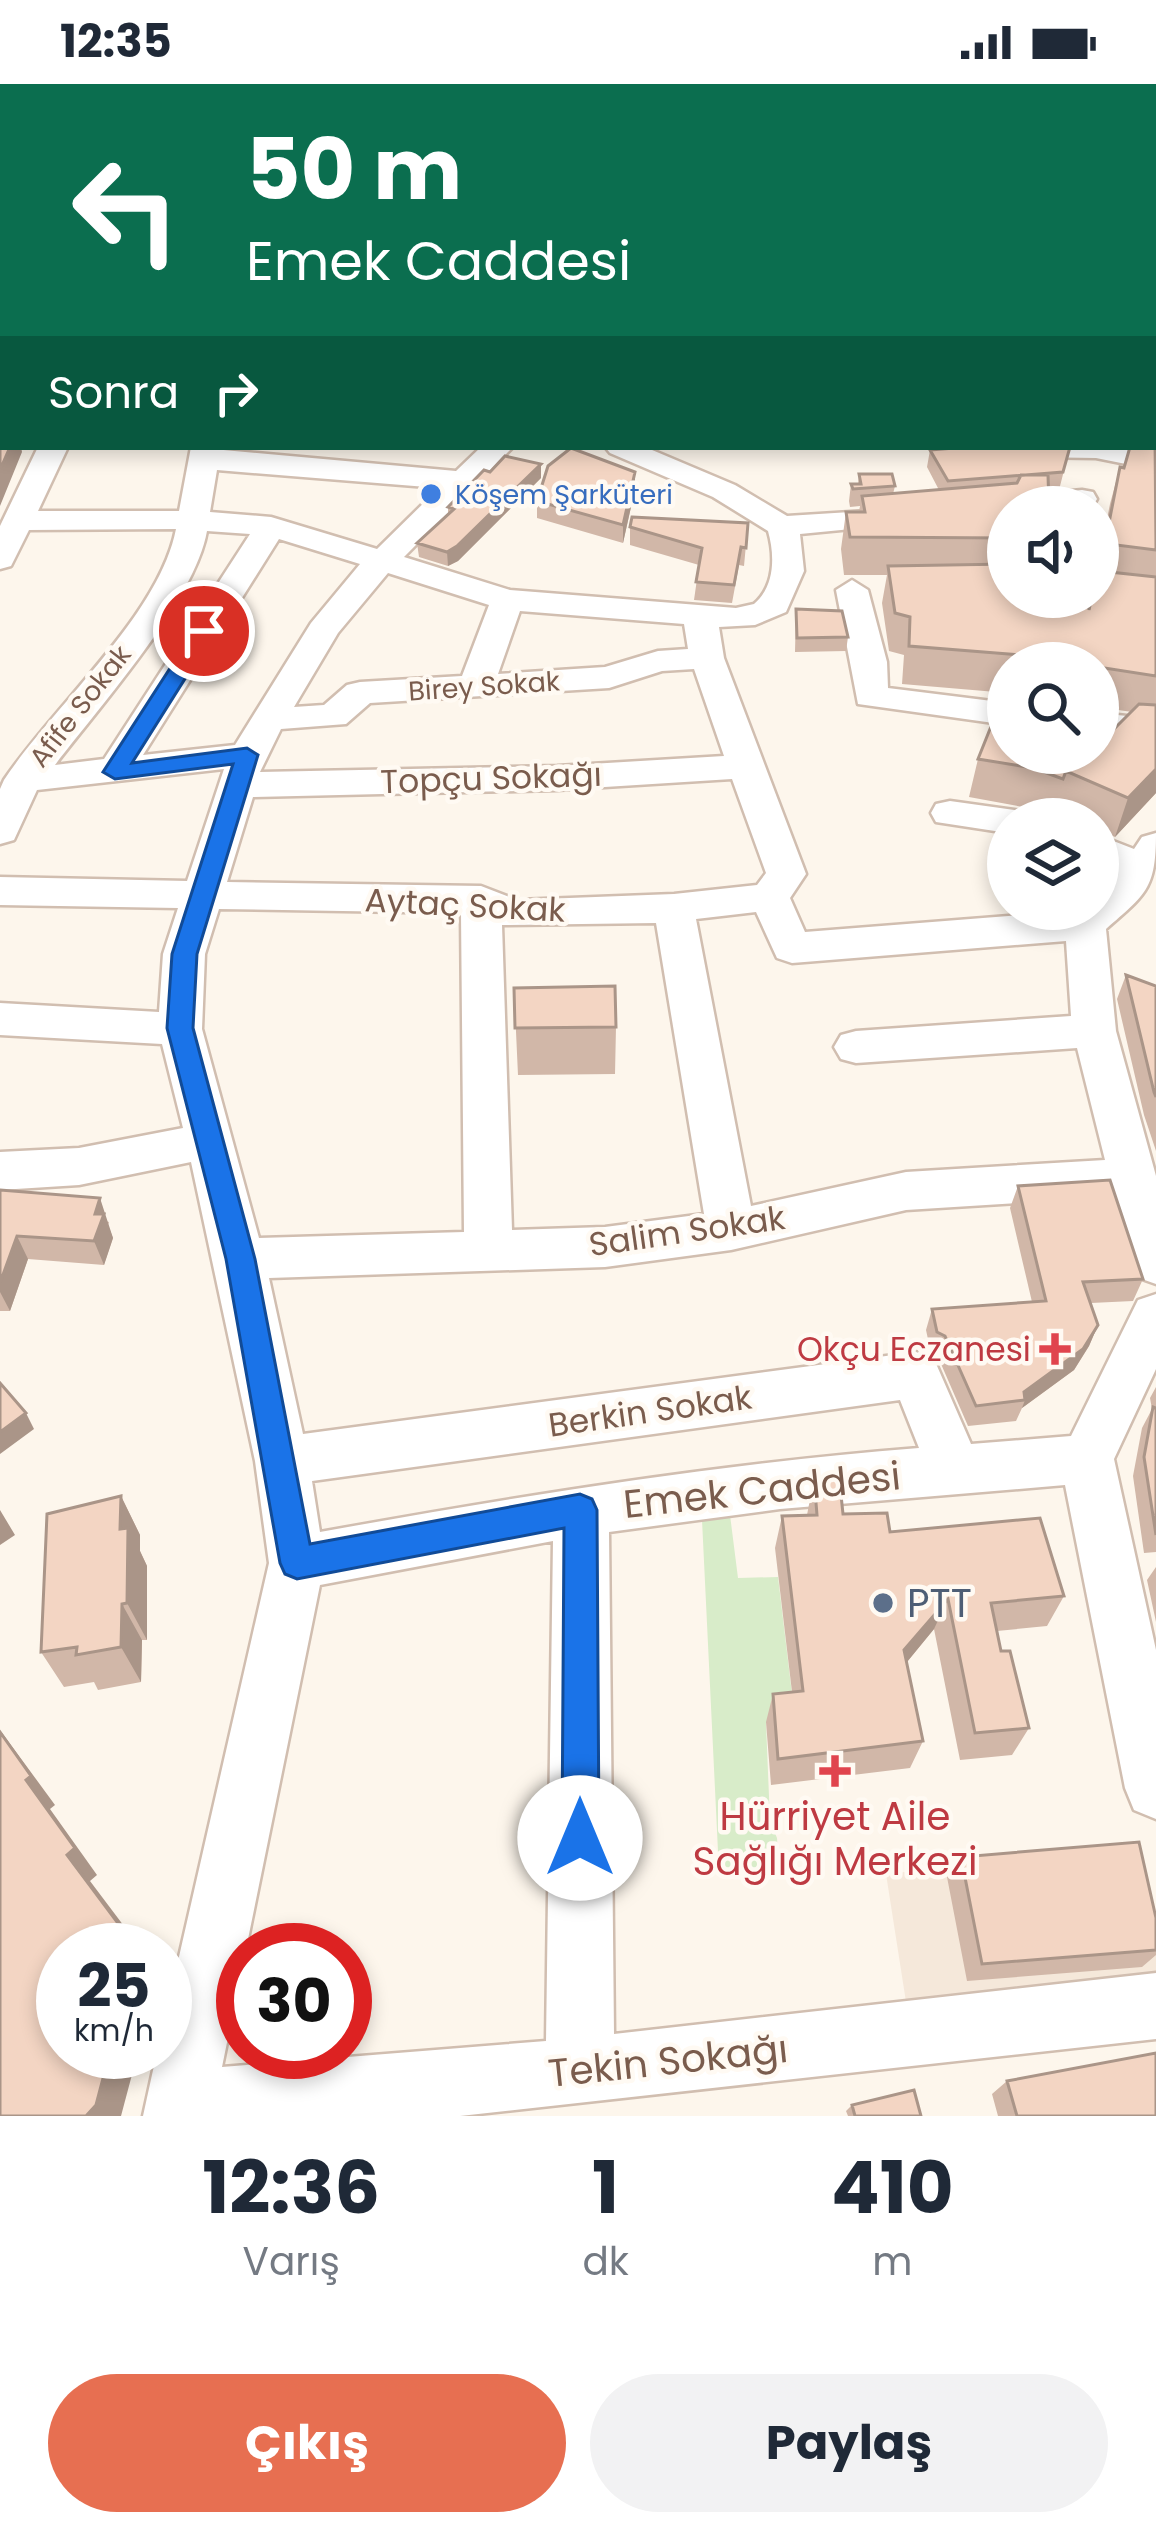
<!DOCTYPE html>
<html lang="tr">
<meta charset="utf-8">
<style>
body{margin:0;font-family:Poppins,sans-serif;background:#f2f2f3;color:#1f2937;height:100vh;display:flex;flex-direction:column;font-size:45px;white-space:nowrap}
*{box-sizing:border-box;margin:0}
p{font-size:39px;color:#747a83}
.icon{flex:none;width:66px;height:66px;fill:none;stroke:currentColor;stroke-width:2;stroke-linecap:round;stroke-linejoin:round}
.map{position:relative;height:2032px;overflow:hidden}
.panel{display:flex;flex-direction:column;background:#fff;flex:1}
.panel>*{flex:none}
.hud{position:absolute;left:0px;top:0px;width:1158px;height:366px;box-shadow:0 6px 18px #0003;background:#0b6e4f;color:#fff;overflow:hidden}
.fabs{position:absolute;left:987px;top:402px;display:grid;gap:24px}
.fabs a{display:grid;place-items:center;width:132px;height:132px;border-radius:50%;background:#fff;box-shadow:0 6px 18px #0003;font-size:60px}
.speed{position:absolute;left:36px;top:1839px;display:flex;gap:24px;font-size:60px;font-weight:700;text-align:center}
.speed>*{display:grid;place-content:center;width:156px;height:156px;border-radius:50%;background:#fff;box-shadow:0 6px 18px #0003;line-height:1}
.speed small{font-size:30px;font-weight:400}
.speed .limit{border:18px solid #d22;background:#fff;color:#111}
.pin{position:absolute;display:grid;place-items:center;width:102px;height:102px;color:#fff;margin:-51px;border:6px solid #fff;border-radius:50%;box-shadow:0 3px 12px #0007}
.me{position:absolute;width:132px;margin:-66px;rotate:0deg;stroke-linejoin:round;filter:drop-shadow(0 0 9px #0008)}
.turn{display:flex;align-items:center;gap:42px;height:252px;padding:0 48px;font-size:54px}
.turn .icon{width:156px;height:156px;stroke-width:2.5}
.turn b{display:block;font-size:84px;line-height:102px}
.then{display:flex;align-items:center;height:114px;padding:0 48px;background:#0003;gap:24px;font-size:45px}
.eta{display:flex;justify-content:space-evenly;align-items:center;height:204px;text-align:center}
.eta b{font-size:72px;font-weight:700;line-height:84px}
.primary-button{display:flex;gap:24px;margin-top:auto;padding:24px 48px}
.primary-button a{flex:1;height:138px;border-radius:72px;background:#e76f51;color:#fff;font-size:48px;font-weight:700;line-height:138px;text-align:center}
.primary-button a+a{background:#f2f2f3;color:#1f2937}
.status{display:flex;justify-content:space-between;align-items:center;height:84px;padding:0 60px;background:#fff;direction:ltr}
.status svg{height:33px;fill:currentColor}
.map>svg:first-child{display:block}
.residential{fill:#f5e8da}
.green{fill:#d8ecc9}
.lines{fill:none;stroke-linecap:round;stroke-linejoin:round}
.minor-casing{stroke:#d1beb0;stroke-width:5}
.minor{fill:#fff;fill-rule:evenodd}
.wall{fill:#d1b7a8}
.shaded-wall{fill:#aa9588}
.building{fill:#f3d5c3;stroke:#aa9588;stroke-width:3}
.route{fill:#1a73e8;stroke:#114b97;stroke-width:3}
.shop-dot{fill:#3f7fe0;stroke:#fffaf3;stroke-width:4.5}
.health-dot{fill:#e0444e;stroke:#fffaf3;stroke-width:4.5}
.service-dot{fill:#5c6f8a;stroke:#fffaf3;stroke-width:4.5}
.labels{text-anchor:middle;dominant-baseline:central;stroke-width:9;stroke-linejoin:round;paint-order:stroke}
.far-shop-label{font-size:27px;fill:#366cbe;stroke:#fffaf3;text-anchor:start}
.far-street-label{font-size:27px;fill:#7a5c4d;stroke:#fffaf3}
.street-label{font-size:33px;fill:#7a5c4d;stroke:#fffaf3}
.health-label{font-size:33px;fill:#be3a42;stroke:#fffaf3;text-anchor:end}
.near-street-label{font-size:39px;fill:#7a5c4d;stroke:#fffaf3}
.near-service-label{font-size:39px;fill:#4e5e75;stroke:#fffaf3;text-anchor:start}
.near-health-label{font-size:39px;fill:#be3a42;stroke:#fffaf3}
</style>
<div class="status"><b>12:35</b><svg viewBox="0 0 49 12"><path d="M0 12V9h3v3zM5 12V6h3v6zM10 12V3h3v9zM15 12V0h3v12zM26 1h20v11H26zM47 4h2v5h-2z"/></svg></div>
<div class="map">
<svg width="1156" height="2032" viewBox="0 0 1156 2032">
<rect width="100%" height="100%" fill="#fdf6ec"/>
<!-- residential -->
<path class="residential" d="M1127,1764l17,12 12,58v64l-250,20 -20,-128z"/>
<!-- green -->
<path class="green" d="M730,1431l8,63 40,-1 17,142 -29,4 4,98 7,17 2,30 -60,4 -17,-352z"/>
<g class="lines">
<defs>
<path id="minor" d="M832,0h22l-25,3z
M995,0h22l-24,3z
M0,27h3v14h-3z
M0,161h3v16l-3,-1z
M38,363h30l-30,64h141l12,-64 265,24 25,-24h32l-109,110 106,33 226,18 18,-4c21,-18 21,-48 14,-73l-55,-34 -103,-44 -5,-6h40l90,38 52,31 127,-8 5,7 -5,7 -11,2 -103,10 4,37 -18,41 -31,13 -36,2 5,31 82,216 -16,24 15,34 293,-23v-17l20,-19 -20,-9v-29l36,14 8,-12 14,-4c0,56 -10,61 -50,96l10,102 40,145v108l-17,-6 -25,-81 -208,13 -175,40 -126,17 -336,11 34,156 613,-82 18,7 37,85 100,-8 67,-136 18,-6v75l-42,90 42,191v169l-22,-9 -9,-22 -60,-303 -285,24 -171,23 5,502 542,-61v66l-696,77h-317l14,-64h8v-34l104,-455 -14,-102 -64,-299 -112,23 -79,5v-38l79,-4 104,-20 -21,-84 -162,-9v-32l159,9 4,-58 15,-46 -178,-3v-28l187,4 37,-112 -187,21 -23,50 -14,4v-55l4,-9c49,-74 155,-164 172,-251l-147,1 -18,36 -11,3v-43zM217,386l222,18 -62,61 -106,-32 -61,-5zM207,447l43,3 -146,225 -49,6c45,-59 140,-165 152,-234zM279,455l81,25 -49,59 -76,122 -92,10zM388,489l101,32 -27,71 -102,6 -13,3 -23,20 -30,2 44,-74zM520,527l164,13 4,25 -30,2 -53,16 -107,7zM694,585l30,87 -167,10 -297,6 21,-43 65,-5 24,-21 239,-15 53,-17zM732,695l34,94 -9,12 -83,9 -157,6 -36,-14 -254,-4 26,-85 304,-7zM219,825l242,4 3,319 -205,6 -57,-209 3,-75zM756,828l21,46 15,5 274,-22 5,75 -215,15 -15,4 -7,12 7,12 15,4 221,-15 28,112 -199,12 -155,34 -55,-287zM656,839l48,291 -99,13 -93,3 -10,-305zM900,1316l19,48c-202,16 -400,48 -599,84l-8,-51zM553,1457l-7,500 -324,26 98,-482z
M962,363h169l25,5v18l-60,-12 -119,-2z
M1082,406l11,2 4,7 -4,7 -85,1v8l-21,2 -16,-9 16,-9z
M852,496l16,10 19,72 1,26 120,15v22l-150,-21 -22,-114z
M1098,629l58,6v22l-58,-6z
M950,717l72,10 5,8h-19v14l-72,-11 -5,-9 5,-9z"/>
</defs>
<!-- minor casing -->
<use href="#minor" class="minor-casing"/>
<!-- minor -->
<use href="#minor" class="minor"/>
</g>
<!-- wall -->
<path class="wall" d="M103,0h697l-3,3h-693z
M1084,0h72l-1,26v-23h-70z
M3,37v95l-3,-1v-93z
M1156,223v486l-41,44 -17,-8v-10h-22l-21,-10 -3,9 -29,-11 -54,-10 9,-38 122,-16 32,-31 -34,-5v-44h-90v30l-106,-9 2,-29 -15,-4 -7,-48 5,-28h-43l-3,-26 5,-37h13l1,-6 -10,1 -1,-6 2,-17h7l1,-10 36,12 -2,8 46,-4 -12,-23 3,-17 140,-3 -11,43 -11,1 -40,16v90l81,12 9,-12v-33l12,-60 10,-37 4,1 31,-21z
M635,388v17l-12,54 -86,-25v-17z
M541,394l-83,83 -10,5 -29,-9 -2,-14 31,-29v-7z
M748,439l-4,43 -5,-1 -7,38 -38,-3 5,-35 -69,-20v-18z
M796,525l52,28 -2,14 -51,1z
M1126,891l30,11v165l-12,-36 -27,-116z
M514,904l102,39 -1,47 -97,1z
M1018,1102l125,93 -10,22 -42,2 7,22 -9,21 -15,24 -52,38 -6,13 -48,5 -30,-69 -7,-4 -5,-23 6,-21 100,-7 -22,-94z
M0,1106l109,32 -1,3 5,13 -9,27 -76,-6 -18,52h-10z
M1156,1303v165l-12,1 -11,-77 9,-48 10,-19 -2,-11z
M814,1394l29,36 221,82 -17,30 -50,5 4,20 28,77 -17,27 -52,5 -26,-131 -27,33 16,79 -13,27 -139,17 -5,-63 7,-28 19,-2 -17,-144 7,-32 25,-1z
M121,1412l19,39v16l7,15v74h-5l-1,42 -43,8 -4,-8 -30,5 -23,-35z
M1156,1483v55l-9,-42z
M961,1773l195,61v37l-14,12 -175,14 -20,-104z
M1007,1997l149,35h-158l-6,-22z
M852,2021l69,11h-73l-2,-5z"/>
<!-- shaded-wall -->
<path class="shaded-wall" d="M783,0h17l-3,3h-17z
M10,363h11l1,5 -22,54v-36z
M541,380v14l-83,83 -10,5 -1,-14z
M635,388v17l-12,54v-18z
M1109,460l-11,38v-12l6,-22z
M1156,685v24l-41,44 13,-39z
M100,1114l13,40 -9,27 -10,-24 1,-27z
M17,1152l11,23 -18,52 -10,-19v-9z
M1098,1241l-9,21 -15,24 -52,38 3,-8 -1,-8z
M26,1329l8,16 -34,25v-22z
M121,1412l19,39v16l7,15v74l-20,-37 -7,-74z
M0,1426l15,25 -15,10z
M948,1515l-14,30 -41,50 11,-29z
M122,1520l20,36 -1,42 -20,-35z
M0,1646l55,75 -5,4 47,66 -7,6 52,69h-4l-71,-95z
M110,1968h28l-17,64h-35z"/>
<!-- building -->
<path class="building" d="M118,0h665l-3,3h-649z
M859,0h114l-3,3h-115z
M1119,0h37l-1,23v-20h-38z
M3,46v68l-3,-1v-66z
M1155,62h1v95h-1z
M1156,243v83h-1z
M0,284h3v79h7l-10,23z
M1155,353l1,113 -47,-6 -5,4 16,-81 4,1 6,-21h25z
M967,363h103l-7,25 -115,9 -18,-31z
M571,364l64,24 -12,53 -86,-24 11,-35z
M505,372l36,8 -84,82 -10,6 -30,-9 37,-34 -6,-2 36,-37 6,2z
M859,390h33l3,12 -42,3 -2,-5h10z
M1021,391h27l1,32h-41v31l-158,-1 -4,-25h19l-3,-16 155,-13z
M632,433l116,6 -2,25 -5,-1 -7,38 -38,-3 6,-34 -72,-21z
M1008,480v33h80l1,13 3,-13h6l2,-26 56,6v99l-58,-9v-4h-27l-51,-8 -111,-9 1,-29 -15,-4 -7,-47z
M796,525l46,2 6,26 -51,1z
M1139,620l17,1v64l-28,29 -62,-27 -3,8 -30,-11 -55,-9 16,-40 14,3v31h90v-10h2z
M1126,891l30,11v111l-2,-5z
M615,902l1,41 -101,1 -1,-40z
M1110,1096l33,99 -60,3 15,43 -15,24 -59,43 1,8 -49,6 -31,-70 -8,-4 -5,-23 114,-8 -28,-115z
M0,1106l100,8 -5,16h9l-10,27 -77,-5 -17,47z
M0,1299l26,30 -26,19z
M1153,1323l3,1v127l-12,-78z
M839,1392l4,38 44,-1 3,19 150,-14 24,78 -73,7 10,48h9l19,77 -54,5 -27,-134 -44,51 19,91 -145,18 -5,-65 30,-3 -21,-175 35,-1 -3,-37z
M121,1412l-1,33 8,-1 -1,75 -5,1 -1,43 -45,8 1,-8 -36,5 6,-138z
M0,1648l31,44 -5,4 49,68 -8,7 71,95h-75v102h47l-14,53 -10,11h-86z
M1139,1758l17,76v32l-174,14 -21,-107z
M1156,1969v63h-139l-10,-35z
M914,2006l7,26h-66l-3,-11z"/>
<!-- route -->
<path class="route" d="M204,541l11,6 -83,132 115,-15 11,7 -61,199 -4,74 62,231 55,285 270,-50 12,5 5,11 2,328 -5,13 -14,6 -13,-6 -5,-13 2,-310 -267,51 -12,-5 -5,-11 -54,-304 -59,-231 5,-74 61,-190 -118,15 -12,-7 91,-141z"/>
<!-- markers -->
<circle class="shop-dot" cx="431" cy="410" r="12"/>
<g class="health-dot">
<path d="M1049 1247h12v12h12v12h-12v12h-12v-12h-12v-12h12z"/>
<path d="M829 1669h12v12h12v12h-12v12h-12v-12h-12v-12h12z"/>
</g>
<circle class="service-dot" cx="883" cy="1519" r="12"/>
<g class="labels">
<!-- far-shop labels -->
<g class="far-shop-label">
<text x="455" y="410">Köşem Şarküteri</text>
</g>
<!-- far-street labels -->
<g class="far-street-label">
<text transform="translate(484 602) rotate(-4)">Birey Sokak</text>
<text transform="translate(80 622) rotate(-52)">Afife Sokak</text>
</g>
<!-- street labels -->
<g class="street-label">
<text transform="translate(491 694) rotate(-2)">Topçu Sokağı</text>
<text transform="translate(465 821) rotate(3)">Aytaç Sokak</text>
<text transform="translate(687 1147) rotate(-8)">Salim Sokak</text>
<text transform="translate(650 1327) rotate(-8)">Berkin Sokak</text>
</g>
<!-- health labels -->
<g class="health-label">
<text x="1031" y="1265">Okçu Eczanesi</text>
</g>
<!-- near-street labels -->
<g class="near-street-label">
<text transform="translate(762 1406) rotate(-6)">Emek Caddesi</text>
<text transform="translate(668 1977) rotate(-6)">Tekin Sokağı</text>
</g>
<!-- near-service labels -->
<g class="near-service-label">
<text x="907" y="1519">PTT</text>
</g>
<!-- near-health labels -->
<g class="near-health-label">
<text x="835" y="1732">Hürriyet Aile<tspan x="835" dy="45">Sağlığı Merkezi</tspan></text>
</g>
</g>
</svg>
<div class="fabs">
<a><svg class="icon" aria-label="sound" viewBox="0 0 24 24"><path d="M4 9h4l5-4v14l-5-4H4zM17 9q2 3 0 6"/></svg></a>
<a><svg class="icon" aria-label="search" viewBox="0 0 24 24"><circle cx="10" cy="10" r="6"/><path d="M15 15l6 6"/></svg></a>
<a><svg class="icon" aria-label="layers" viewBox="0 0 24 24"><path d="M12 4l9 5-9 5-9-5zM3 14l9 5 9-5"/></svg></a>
</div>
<div class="speed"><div>25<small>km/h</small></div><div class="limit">30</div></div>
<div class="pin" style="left:204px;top:547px;background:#d93025"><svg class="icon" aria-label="arrive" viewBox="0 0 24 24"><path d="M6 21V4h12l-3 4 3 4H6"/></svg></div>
<svg class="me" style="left:580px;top:1754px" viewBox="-20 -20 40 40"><circle r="19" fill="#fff"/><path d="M0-13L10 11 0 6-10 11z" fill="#1a73e8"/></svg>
<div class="hud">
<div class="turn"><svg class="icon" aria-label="left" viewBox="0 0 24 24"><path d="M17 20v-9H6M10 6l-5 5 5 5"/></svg><div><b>50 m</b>Emek Caddesi</div></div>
<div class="then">Sonra<svg class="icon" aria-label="right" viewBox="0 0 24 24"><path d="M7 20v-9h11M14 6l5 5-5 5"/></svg></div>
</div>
</div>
<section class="panel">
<div class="eta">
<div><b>12:36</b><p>Varış</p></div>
<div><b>1</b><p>dk</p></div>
<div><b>410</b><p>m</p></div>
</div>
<div class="primary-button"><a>Çıkış</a><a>Paylaş</a></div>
</section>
